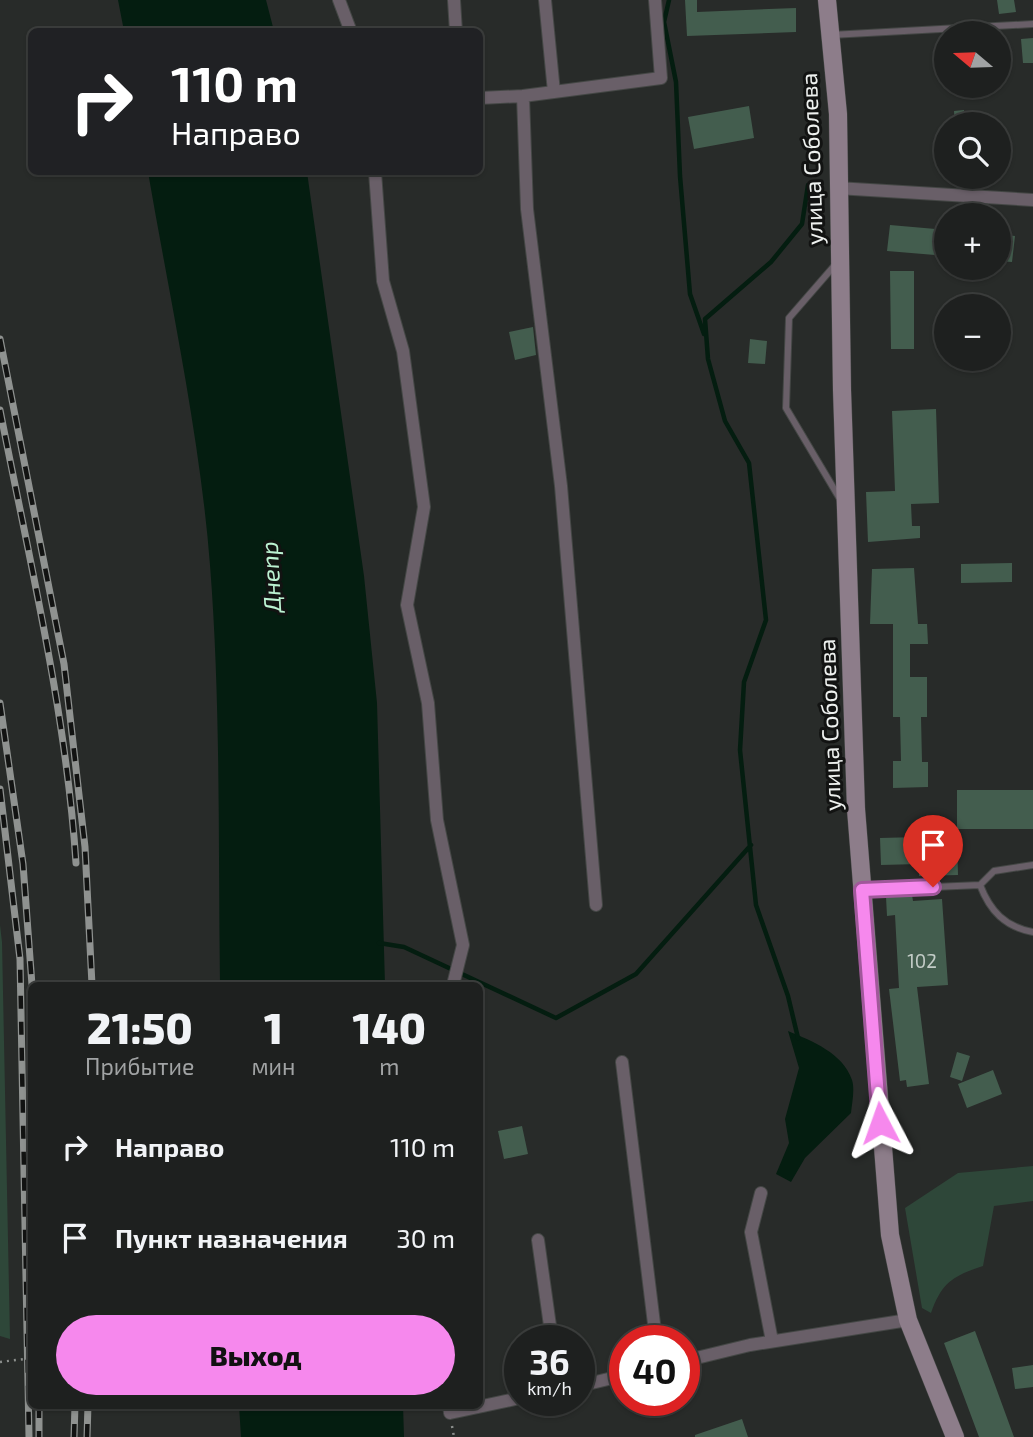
<!DOCTYPE html>
<html lang="ru">
<meta charset="utf-8">
<style>
body{margin:0;font-family:"Exo 2",sans-serif;background:#2b2d2c;color:#f1f3f6;height:100vh;display:flex;flex-direction:column;font-size:26px;white-space:nowrap}
*{box-sizing:border-box;margin:0}
p{font-size:23px;color:#a1a3a4}
.icon{flex:none;width:38px;height:38px;fill:none;stroke:currentColor;stroke-width:2;stroke-linecap:round;stroke-linejoin:round}
.map{position:relative;flex:1;overflow:hidden}
.drawer{position:absolute;left:28px;top:982px;width:455px;height:427px;display:flex;flex-direction:column;background:#1e201f;border-radius:10px;box-shadow:0 2px 5px #0004,0 0 0 2px #3c3e3d}
.drawer>*{flex:none}
.guide{position:absolute;left:28px;top:28px;width:455px;height:147px;border-radius:10px;box-shadow:0 2px 5px #0004,0 0 0 2px #3c3e3d;background:#202124;color:#fff;overflow:hidden}
.needle{width:46px;rotate:289deg}
.controls{position:absolute;left:934px;top:21px;display:grid;gap:14px}
.controls a{display:grid;place-items:center;width:77px;height:77px;border-radius:50%;background:#1e201f;box-shadow:0 2px 5px #0004,0 0 0 2px #3c3e3d;font-size:35px}
.speed{position:absolute;left:504px;top:1325px;display:flex;gap:14px;font-size:35px;font-weight:700;text-align:center}
.speed>*{display:grid;place-content:center;width:91px;height:91px;border-radius:50%;background:#1e201f;box-shadow:0 2px 5px #0004,0 0 0 2px #3c3e3d;line-height:1}
.speed small{font-size:18px;font-weight:400}
.speed .limit{border:10px solid #d22;background:#fff;color:#111}
.pin{position:absolute;display:grid;place-items:center;width:60px;height:60px;color:#fff;margin:-72px -30px;border-radius:50% 50% 50% 0;rotate:-45deg;box-shadow:0 0 7px #0007}
.pin .icon{rotate:45deg}
.me{position:absolute;width:77px;margin:-38px;rotate:356deg;stroke-linejoin:round;filter:drop-shadow(0 0 5px #0008)}
.turn{display:flex;align-items:center;gap:24px;height:147px;padding:0 28px;font-size:32px}
.turn .icon{width:91px;height:91px;stroke-width:2.5}
.turn b{display:block;font-size:49px;line-height:60px}
.eta{display:flex;justify-content:space-evenly;align-items:center;height:119px;text-align:center}
.eta b{font-size:42px;font-weight:800;line-height:49px}
.action{display:flex;gap:14px;margin-top:auto;padding:14px 28px}
.action a{flex:1;height:80px;border-radius:42px;background:#f688ed;color:#111;font-size:28px;font-weight:800;line-height:80px;text-align:center}
ul{padding:0;list-style:none}
li{display:flex;align-items:center;gap:21px;height:91px;padding:0 28px}
li div{flex:1}
li b{display:block;font-size:26px}
li em{font-style:normal}
.map>svg:first-child{display:block}
.green{fill:#2e4739}
.water{fill:#041d10}
.lines{fill:none;stroke-linecap:round;stroke-linejoin:round}
.stream{stroke:#041d10;stroke-width:4.5}
.building{fill:#435d4e}
.lane-casing{stroke:#444745;stroke-width:8}
.street-casing{stroke:#444745;stroke-width:14}
.secondary-casing{stroke:#444745;stroke-width:19}
.path{stroke:#8b8e8c;stroke-width:2.5;stroke-dasharray:2 5;stroke-linecap:butt}
.lane{stroke:#695f68;stroke-width:6}
.street{stroke:#695f68;stroke-width:12}
.secondary{stroke:#8d7d8a;stroke-width:18}
.rail-casing{stroke:#8f9290;stroke-width:7}
.rail{stroke:#121312;stroke-width:4.5;stroke-dasharray:13;stroke-linecap:butt}
.route-casing{stroke:#a0589a;stroke-width:18}
.route{stroke:#f688ed;stroke-width:12}
.labels{text-anchor:middle;dominant-baseline:central;stroke-width:6;stroke-linejoin:round;paint-order:stroke}
.number-label{font-size:19px;fill:#c3ccc7}
.street-label{font-size:23px;fill:#eef1ef;stroke:#121312}
.water-label{font-size:24px;font-style:italic;fill:#bcf2d2;stroke:#121312}
</style>
<div class="map">
<svg width="1033" height="1437" viewBox="0 0 1033 1437">
<rect width="100%" height="100%" fill="#282b29"/>
<!-- green -->
<path class="green" d="M0,925l2,17 8,397 -10,-3z
M1033,1166v35l-39,5 -11,60c-30,10 -41,16 -52,47l-9,-5 -17,-100 53,-35z"/>
<!-- water -->
<path class="water" d="M118,0h148l8,31h-150z
M148,172h159l57,404 13,127 8,282h-165c-2,-139 1,-280 -10,-420 -10,-129 -40,-265 -62,-393z
M788,1031c24,10 55,22 64,49 3,9 0,23 -1,33l-46,45 -14,24 -15,-8 13,-31 -4,-24 14,-51z
M239,1405h164l1,32h-163z"/>
<g class="lines">
<!-- stream -->
<path class="stream" d="M669,0l-5,22 12,60 4,94 10,118 14,40
M379,943l25,4 152,71 80,-44 115,-129
M798,1038l-10,-42 -32,-91 -16,-155 4,-68 22,-62 -17,-157 -24,-42 -17,-62 -3,-40 66,-57 31,-38 6,-39"/>
</g>
<!-- building -->
<path class="building" d="M685,0h12v12l99,-4v24l-109,4z
M997,0h17l2,12 -17,2z
M1033,38v25h-10l-2,-24z
M749,106l5,32 -60,11 -6,-32z
M964,110l1,14h-10l-1,-13z
M890,225l57,5v26l-60,-5z
M999,234l16,2 -3,26 -13,-1z
M890,271h24v78h-23z
M533,327l3,28 -21,5 -6,-28z
M750,339l17,2 -2,23 -17,-1z
M936,409l3,94 -28,1 1,22h8v12l-52,4 -2,-50 29,-1 -3,-80z
M1012,563v19l-51,1v-19z
M914,568l4,56h9l1,20h-18v33h17v40h-6l1,45h6v25l-35,1v-27h8l-1,-44h-7v-93h-23l2,-55z
M957,790h76v39h-76z
M957,836l1,39 -39,1v-12l-38,1 -1,-27z
M912,895l1,6 29,-2 6,86 -31,2 12,97 -22,3 -1,-7 -6,1 -11,-92 10,-1 -4,-73 -8,1 -1,-19z
M957,1052l13,4 -8,25 -12,-4z
M993,1070l9,24 -35,14 -9,-24z
M522,1126l6,28 -24,5 -6,-28z
M975,1331l20,54 19,52h-35l-35,-94z
M1033,1365v22l-18,2 -3,-21z
M742,1419l6,18h-53v-2z"/>
<g class="lines">
<defs>
<path id="lane" d="M831,35l202,-11
M835,265l-46,53 -3,90 54,91
M980,885l14,-14 39,-6
M864,890l116,-5c10,26 25,42 53,47"/>
<path id="street" d="M339,0l12,32
M454,0l2,32
M545,0l9,92
M480,98l43,-2
M375,172l8,109 20,70 21,156 -17,98 21,98 9,117 26,125 -10,40
M837,188l196,12
M596,905l-35,-419 -34,-277 -4,-113 138,-18 -6,-78
M622,1062l34,278
M761,1193l-10,39 21,109
M538,1240l14,100
M684,1361l66,-16 158,-25
M579,1386l46,-11
M449,1405l1,8 70,-15"/>
<path id="secondary" d="M827,0l11,114 4,276 14,419 34,426 18,85 47,117"/>
</defs>
<!-- lane casing -->
<use href="#lane" class="lane-casing"/>
<!-- street casing -->
<use href="#street" class="street-casing"/>
<!-- secondary casing -->
<use href="#secondary" class="secondary-casing"/>
<!-- path -->
<path class="path" d="M0,1362l32,-4
M452,1426l2,11"/>
<!-- lane -->
<use href="#lane" class="lane"/>
<!-- street -->
<use href="#street" class="street"/>
<!-- secondary -->
<use href="#secondary" class="secondary"/>
<defs>
<path id="rail" d="M0,339l64,325 21,183 7,138
M0,410c29,149 66,301 76,453
M0,703l23,161 9,121
M0,789l20,170 9,478
M39,1405v32
M74,1437l1,-32
M87,1437l1,-32"/>
</defs>
<!-- rail casing -->
<use href="#rail" class="rail-casing"/>
<!-- rail -->
<use href="#rail" class="rail"/>
</g>
<g class="lines">
<defs>
<path id="route" d="M880,1123l-18,-233 71,-3"/>
</defs>
<!-- route casing -->
<use href="#route" class="route-casing"/>
<!-- route -->
<use href="#route" class="route"/>
</g>
<g class="labels">
<!-- number labels -->
<g class="number-label">
<text x="922" y="960">102</text>
</g>
<!-- street labels -->
<g class="street-label">
<text transform="translate(811 159) rotate(-92)">улица Соболева</text>
<text transform="translate(829 725) rotate(-92)">улица Соболева</text>
</g>
<!-- water labels -->
<g class="water-label">
<text transform="translate(270 577) rotate(-93)">Днепр</text>
</g>
</g>
</svg>
<div class="controls">
<a><svg class="needle" viewBox="-14 -14 28 28"><path d="M0-13l5 13h-10z" fill="#e53935"/><path d="M0 13l5-13h-10z" fill="#a1a3a4"/></svg></a>
<a><svg class="icon" aria-label="search" viewBox="0 0 24 24"><circle cx="10" cy="10" r="6"/><path d="M15 15l6 6"/></svg></a>
<a>+</a>
<a>−</a>
</div>
<div class="speed"><div>36<small>km/h</small></div><div class="limit">40</div></div>
<div class="pin" style="left:933px;top:887px;background:#d93025"><svg class="icon" aria-label="arrive" viewBox="0 0 24 24"><path d="M6 21V4h12l-3 4 3 4H6"/></svg></div>
<svg class="me" style="left:880px;top:1123px" viewBox="-20 -20 40 40"><path d="M0-17L14 15 0 8-14 15z" fill="#f688ed" stroke="#fff" stroke-width="4"/></svg>
<div class="guide">
<div class="turn"><svg class="icon" aria-label="right" viewBox="0 0 24 24"><path d="M7 20v-9h11M14 6l5 5-5 5"/></svg><div><b>110 m</b>Направо</div></div>
</div>
<section class="drawer">
<div class="eta">
<div><b>21:50</b><p>Прибытие</p></div>
<div><b>1</b><p>мин</p></div>
<div><b>140</b><p>m</p></div>
</div>
<ul>
<li><svg class="icon" aria-label="right" viewBox="0 0 24 24"><path d="M7 20v-9h11M14 6l5 5-5 5"/></svg><div><b>Направо</b></div><em>110 m</em></li>
<li><svg class="icon" aria-label="arrive" viewBox="0 0 24 24"><path d="M6 21V4h12l-3 4 3 4H6"/></svg><div><b>Пункт назначения</b></div><em>30 m</em></li>
</ul>
<div class="action"><a>Выход</a></div>
</section>
</div>
